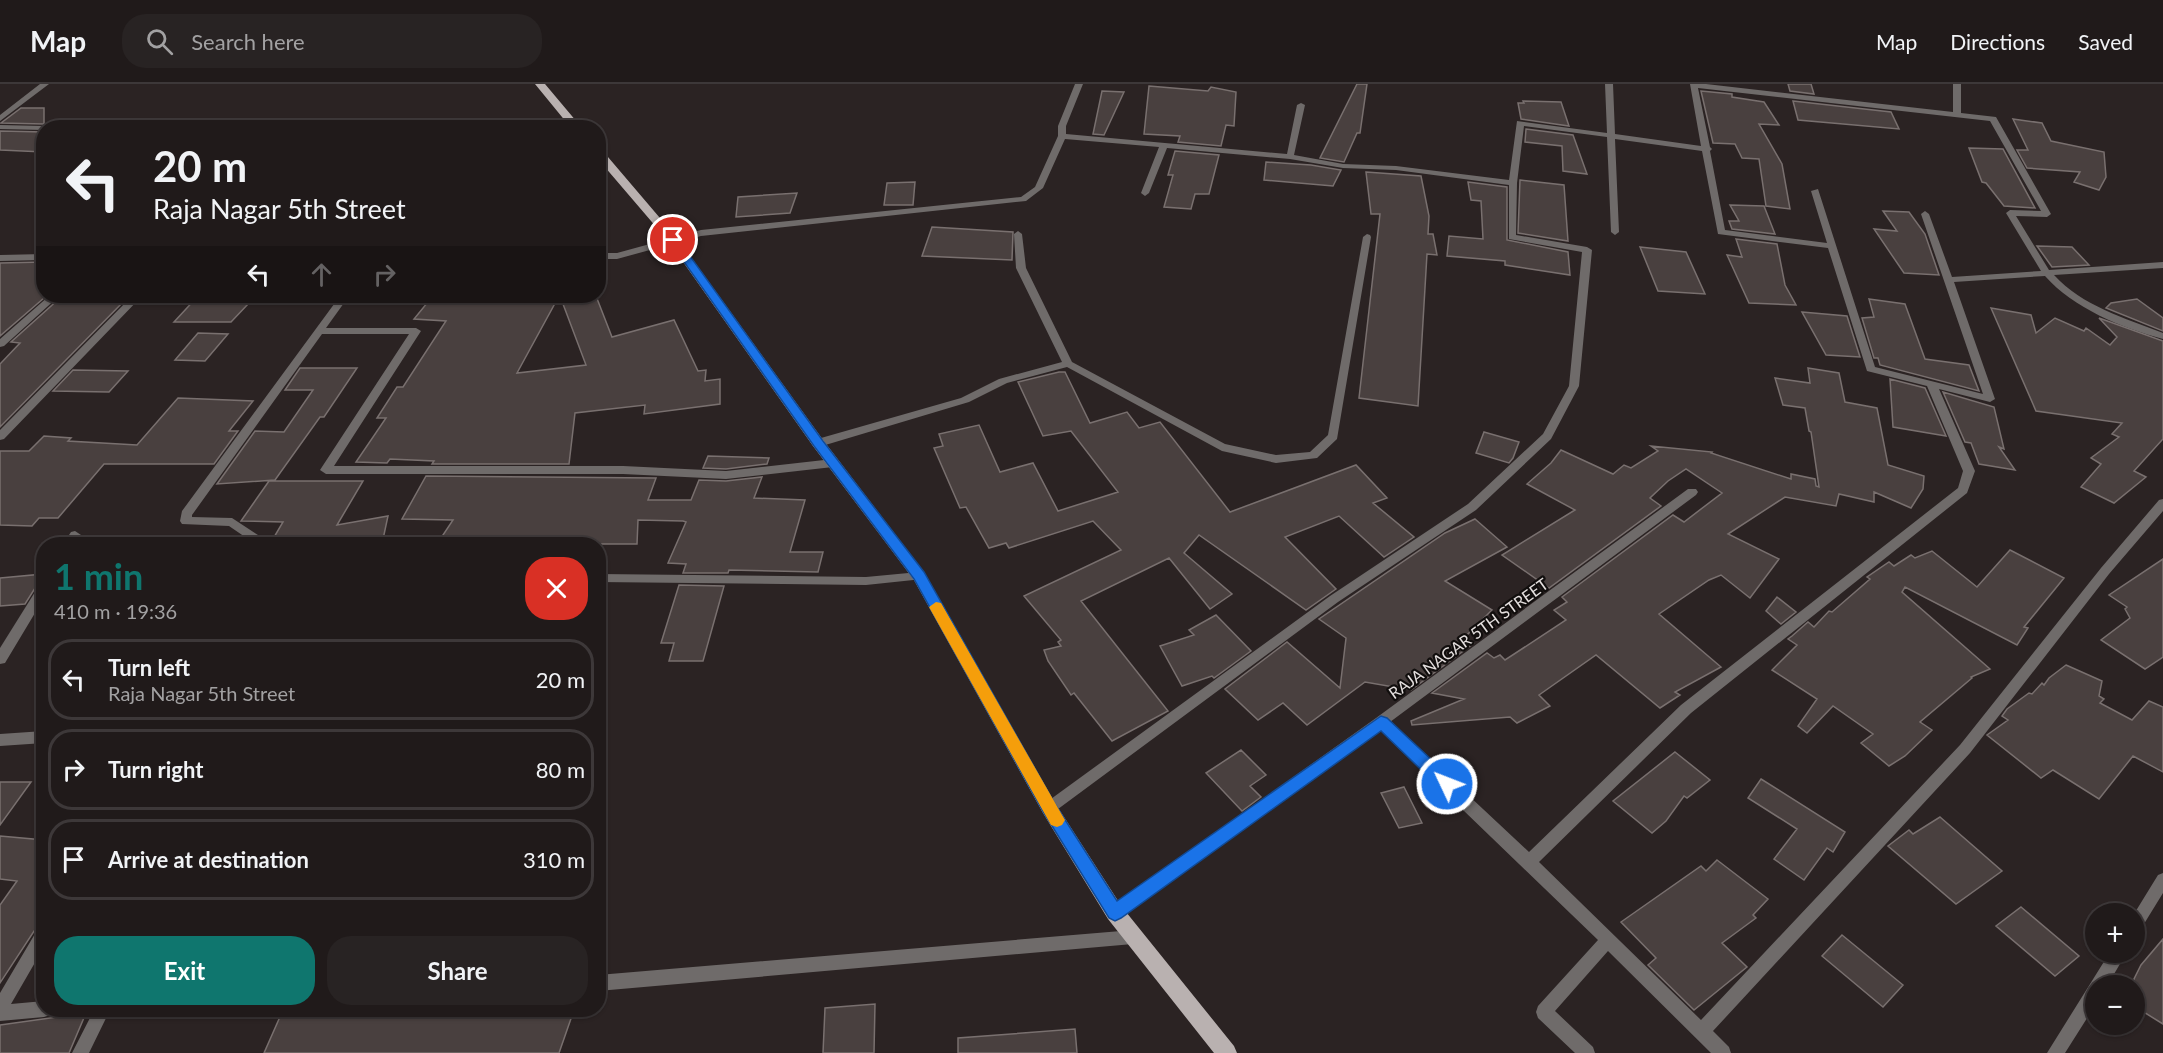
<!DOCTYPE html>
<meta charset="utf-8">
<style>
body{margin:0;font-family:Lato,sans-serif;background:#282323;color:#f1f3f6;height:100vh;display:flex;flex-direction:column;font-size:22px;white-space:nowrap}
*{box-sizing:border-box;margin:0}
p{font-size:20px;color:#a2a1a2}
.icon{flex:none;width:33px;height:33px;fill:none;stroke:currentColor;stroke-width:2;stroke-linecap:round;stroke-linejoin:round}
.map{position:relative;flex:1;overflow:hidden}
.panel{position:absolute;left:36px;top:453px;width:570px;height:480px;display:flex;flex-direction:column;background:#201a1a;border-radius:24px;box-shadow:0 2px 4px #0004,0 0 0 2px #3d3839}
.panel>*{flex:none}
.hud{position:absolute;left:36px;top:36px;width:570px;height:183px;border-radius:24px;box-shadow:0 2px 4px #0004,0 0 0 2px #3d3839;background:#201a1a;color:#f1f3f6;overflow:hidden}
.controls{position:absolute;left:2085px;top:819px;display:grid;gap:12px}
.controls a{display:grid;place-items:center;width:60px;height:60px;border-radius:50%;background:#201a1a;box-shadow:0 2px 4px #0004,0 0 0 2px #3d3839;font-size:30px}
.pin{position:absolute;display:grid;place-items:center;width:51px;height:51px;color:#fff;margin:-26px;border:3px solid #fff;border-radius:50%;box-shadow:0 2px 6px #0007}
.me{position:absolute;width:66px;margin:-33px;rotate:313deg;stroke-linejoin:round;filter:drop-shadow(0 0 4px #0008)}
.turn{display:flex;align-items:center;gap:21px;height:126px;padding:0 18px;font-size:27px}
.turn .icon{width:78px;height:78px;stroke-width:2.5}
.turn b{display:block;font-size:42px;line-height:51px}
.lanes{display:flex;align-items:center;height:57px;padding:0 18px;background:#0003;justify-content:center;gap:30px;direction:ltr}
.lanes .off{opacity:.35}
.round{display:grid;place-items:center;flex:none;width:63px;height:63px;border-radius:24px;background:#282323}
.head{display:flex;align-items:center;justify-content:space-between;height:102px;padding:0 18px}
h1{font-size:36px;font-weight:700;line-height:45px;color:#0f766e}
.cta{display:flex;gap:12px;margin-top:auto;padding:12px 18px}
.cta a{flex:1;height:69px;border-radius:24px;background:#0f766e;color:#fff;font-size:24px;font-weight:700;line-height:69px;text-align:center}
.cta a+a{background:#282323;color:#f1f3f6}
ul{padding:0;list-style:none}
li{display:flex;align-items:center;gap:18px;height:81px;margin:0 12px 9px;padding:0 6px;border:3px solid #3d3839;border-radius:24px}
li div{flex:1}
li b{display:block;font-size:22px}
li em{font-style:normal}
header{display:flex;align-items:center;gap:36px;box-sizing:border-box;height:84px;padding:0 30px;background:#201a1a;border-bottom:2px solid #3d3839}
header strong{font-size:28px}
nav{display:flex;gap:33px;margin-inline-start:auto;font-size:21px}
.search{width:420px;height:54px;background:#282323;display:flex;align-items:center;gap:15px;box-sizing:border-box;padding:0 21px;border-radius:24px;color:#a2a1a2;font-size:22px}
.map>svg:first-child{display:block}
.building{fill:#49403f;stroke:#79706f;stroke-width:1.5}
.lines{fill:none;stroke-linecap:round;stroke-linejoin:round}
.minor{fill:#6f6b6a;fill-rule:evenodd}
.primary{fill:#b9b1b0;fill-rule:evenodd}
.route{fill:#1a73e8;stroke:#114b97;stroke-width:1.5}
.slow{fill:#f59e0b}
.labels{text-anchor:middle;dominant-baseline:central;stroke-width:4.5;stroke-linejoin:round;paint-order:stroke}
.street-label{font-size:16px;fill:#e5e0df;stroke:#110e0d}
</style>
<header>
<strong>Map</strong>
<div class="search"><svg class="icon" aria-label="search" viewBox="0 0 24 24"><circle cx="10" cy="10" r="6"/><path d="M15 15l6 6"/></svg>Search here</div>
<nav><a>Map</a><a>Directions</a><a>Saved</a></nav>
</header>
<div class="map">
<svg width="2163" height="969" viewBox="0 0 2163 969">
<rect width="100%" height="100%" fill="#2b2323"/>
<!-- building -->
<path class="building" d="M1357,0h10l-7,49h-3l-13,29 -24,-4z
M1788,0h23l3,10 -24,-3z
M1149,2l59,5 3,-4 25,5 -2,34 -8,-1 -5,21 -43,-4 2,-6 -36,-2z
M1102,7l22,1 -20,43 -11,-1z
M1701,7l31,3v3l32,5 15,23 -20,-1 23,40 8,45 -24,-3 -7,-47 -17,-1 -7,-14 -22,-1z
M1523,17l38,1 8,24 -48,-7 -3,-16h6z
M1793,17l98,11 8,17 -101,-9z
M21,24h23v16l-43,-1z
M2013,35l29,4 9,18 53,11 2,25 -7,13 -25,-8 6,-10 -53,-4 -10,-18h11z
M1526,45l47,6 14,39 -24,-3 -1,-25 -37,-4z
M0,47l44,1v20l-44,-2z
M1969,64l34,1 32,59 -31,-2 -18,-23 -4,-1z
M1175,67l44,4 -10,39h-14l-4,15 -27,-2 9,-32h-5z
M1266,78l45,3 30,5 -8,16 -69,-6z
M1366,88l55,4 8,40 -1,18h5l4,21 -10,-1 -9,152 -59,-8 21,-184h-9z
M1520,96l44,5 4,56 -50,-8z
M915,98l-2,23h-29l3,-22z
M1468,98l39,5v53l61,12 2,23 -65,-10v-4l-58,-5 2,-20 34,3 -2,-38 -10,-1z
M797,109l-7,20 -54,4 2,-20z
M1730,121l34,1 11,28 -43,-5 -3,-8h10z
M1883,127l26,1 16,22 14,41 -35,-2 -30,-44 23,2z
M932,143l81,5 -1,28 -90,-4z
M1736,155l41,5 8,41 11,20 -47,-2 -22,-48 15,2z
M2037,162l35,1 17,18 -37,2z
M1640,163l46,5 19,42 -47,-3z
M44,178v36l-44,38v-73z
M97,212h32l-129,131v-63l20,-21 -9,-1 49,-44h35z
M198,212h27l-5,5 30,1 -19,20h-57z
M467,212h92l-42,77 69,-8 -26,-69h36l16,41 62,-17 24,51 8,-1 -1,11 15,-2v25l-76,10 1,-9 -70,8 -6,51h-137l2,-3 -44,-2 -3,4 -31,-1 30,-44h-9l20,-31h6l43,-66 -32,-2 18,-22 33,2z
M1869,215l36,5 20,55 44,6 10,26 -99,-26 -2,-7h-4l-12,-40 12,-1z
M2137,215l26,19v13l-57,-23 5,-5z
M1991,224l40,7 5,18 19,-15 29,13 2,-3 24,17 7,-8 -18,-19 64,23v98l-29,32 12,6 -32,26 -33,-16 20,-23 -10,-6 28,-21 -7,-3 10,-11 -86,-12z
M1802,228l45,4 13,41 -34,-2z
M198,249l30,1 -23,27 -30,-1z
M300,284h57l-33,49h-4l-45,63 -58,4 38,-53 29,1 29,-42h-28z
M1808,284l31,5 6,29 32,6 11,57 36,11 -1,13 -12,19 -37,-16v10l-35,-8 -3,12 -51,-9 -57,37 51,25 -29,39 -29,-23 -12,5 -50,34 62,53 -46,25 5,3 -20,13 -64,-53 -57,40 11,11 -33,17 -7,-6 -98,8 -1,-4 53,-22 -32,-6 55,-40 7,5 6,-3 5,5 61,-40 -12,-10 13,-8 -5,-5 111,-82 11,7 38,-29 -36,-24 -18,12 -18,17 11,8 -112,82 -47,-33 73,-45 -48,-26 24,-21 10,-13 52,24 11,-9 7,3 27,-17 -7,-5 61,6 -1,1 80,26v-5l24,5 1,7 3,1 -8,-55 -2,-1 -4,-23 -22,-3 -8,-27 35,5z
M73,286l55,1 -19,21 -56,-1z
M1059,288h6l25,51 37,-11 12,16 21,-6 70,90 126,-47 31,33 -14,5 41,34 -30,20 -45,-41 -54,21 51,52 -30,21 -107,-75 -15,18 48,41 -22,15 -41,-51 -88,43 87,110 -56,30 -38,-48 -3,2 -23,-34 -4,-11 17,-4 -3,-4 3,-2 -37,-44 97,-46 -28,-29 -84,27 -3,-5 -17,5 -23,-41 -6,1 -26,-60 9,-2 -4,-12 40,-9 21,47 33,-9 25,48 60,-19 -47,-61 -28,5 -25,-54z
M1890,295l35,9 21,48 -53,-9z
M1943,308l51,15 10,42 -5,-2 16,23 -36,-6 -8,-21 -6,-1z
M178,314l75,3 -24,30h9l-24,33h-110l-46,54h-19l-7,8 -32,-1v-74h29l15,-15 27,2 -3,3 69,4z
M1484,348l35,10 -6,16 -4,5 -33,-10z
M708,372l61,2 -2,6 -41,5 -23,-1z
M426,392l230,2 -8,22h43l8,-20 27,1 36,-4 -8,21 51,2 -15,52h33l-5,20 -89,-2 -1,3h-45l3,-9 -18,-1 18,-41 -3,-1 -45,-1 -1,24h-200l16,-24 -51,-1z
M269,397h94l-26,44 51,-9 -6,28h-112l13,-22 -42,-1z
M1475,435l32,28 -62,34 47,29 -27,27 9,6 -63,47 -46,-8 -58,43 -24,-22 -25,17 -33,-31 62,-47 53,46 6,-50 -27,-19 126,-86z
M2010,466l54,28 -40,49 4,1 -11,17 -112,-58 -3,5 88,77 -19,8 1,1 -52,44 12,8 -27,26 -16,10 -28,-23 12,-9 -40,-28 -26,27 -9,-7 19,-27 -45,-29 25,-25 -9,-6 4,-3 16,-14 6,5 15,-16 3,1 38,-33 -3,-2 22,-15 5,4 17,-11 4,3 17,-7 45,36z
M2163,475v98l-18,12 -44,-29 29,-22 -5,-9 2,-2 -18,-12z
M44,490l-19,30 -25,2v-28z
M679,501l45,1 -21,75h-34l5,-18h-13z
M1777,513l19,15 -15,12 -15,-13z
M1216,531l35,36 -37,27 -2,-2 -30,10 -22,-40 34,-11 -5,-5z
M2066,581l36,16 -3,15 5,3 -4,4 32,17 17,-19 14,6v65l-30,-16 -34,43 -46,-29 -12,8 -54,-43 21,-15 -6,-4 5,-7 22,-16 3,1 10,-11 2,2 5,-7z
M1241,666l25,25 -16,11 11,11 -19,14 -36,-38z
M1675,668l35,28 -23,18 -3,-2 -18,25 -14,12 -39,-32z
M1761,695l84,53 -12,20 -6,-4 -23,32 -30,-21 23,-30 -49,-31z
M0,698h31l-31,43z
M1404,703l18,36 -23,5 -18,-35z
M1940,733l62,54 -46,33 -68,-58 21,-16 4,4z
M0,752l44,4v76l-44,67v-78l17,-24 -17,-2z
M1717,776l51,39 -15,16 3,3 -34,25 25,24 -53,43 -46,-45 8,-7 -35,-36 80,-56 5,5z
M2021,823l58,49 -24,20 -59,-50z
M1842,851l61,50 -20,22 -61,-51z
M2163,855v85l-29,-18v-27l7,-14z
M875,920l-1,49h-51l2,-45z
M283,926h291l-15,43h-295z
M86,929l-17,40h-69v-28z
M1075,945l2,24h-119v-15z"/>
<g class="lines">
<!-- minor -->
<path class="minor" d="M40,0h9l-49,37v-6z
M1075,0h8l-17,42v8l221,20 10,-49 4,-2 4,2 -11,50 49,9 53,2 113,14 8,-59 90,12 -2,-49h8l2,50 86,12 -11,-62h16l247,28v-28h8v29l35,4 55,97 -4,3 -31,-1 33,54 114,-8v6l-109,7c28,31 71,43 109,58v6c-41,-11 -90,-31 -118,-63l-91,6 41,117 -5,3 -51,-13 36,82 -8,22 -276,220 -152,149 162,158 259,-275 141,-177 58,-68 4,-1v12l-54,63 -139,179 -257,278 16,16 2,6h-20l-103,-102 -53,60 38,36 2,6h-20l-37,-35 -2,-6 2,-6 60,-66 -218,-210 -260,188 -5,2 -5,-2 -3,-5 3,-5 266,-190 312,-229h8l2,3 -2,3 -306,227 139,130 152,-147 277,-217 5,-17 -36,-85 -60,-15 -39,-123 -110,-14 -16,-83 -87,-12 4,93 -4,3 -4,-3 -4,-95 -83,-11 -7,57 -1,52 71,12 5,3 -13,136 -28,53 -75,71 -138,92 -284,210 -5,2 -5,-2 -2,-4 2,-4 286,-208 138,-92 75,-70 26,-48 13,-134 -73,-13v-54l-113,-15 -53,-2 -53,-9 -123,-11 -18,45 -4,3 -4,-3 18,-46 -94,-8 -22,49 -17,13 -325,35 -84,23h-19v-6h19l84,-23 320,-33 14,-10 23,-51v-10zM1698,4l292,33 51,90 -31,-1 -4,3 35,58 -89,6 -23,-63 -4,-3 -4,3 62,180 -108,-27 -57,-178 -7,2 16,52 -102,-13 -15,-79 2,-2 -2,-2z
M0,41l44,1 4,2h-4v2l-44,-1z
M1018,147l4,3 4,34 46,94 153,82 51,11 34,-3 18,-17 35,-198 4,-3 3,1 1,2 -34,202 -20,19 -41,5 -54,-12 -155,-84 -60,16 -38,19 -147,44h-8l-1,-3 1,-3 147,-42 38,-19 63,-17 -46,-94 -2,-34z
M44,170v6l-44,1v-6z
M49,212h10l-55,50 -4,1v-8z
M132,212h10l-138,143 -4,1v-10z
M340,212h9l-23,32h90l5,3 -87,135h289l103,5 107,-12 6,4 -6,4 -107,12 -103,-5h-297l-6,-4 89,-136h-87l-130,181v2l40,1 26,17 2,3 -3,6h-12l3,-5 -19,-13 -47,-2 -2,-3 2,-10z
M75,447l6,4 -6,9h-12l8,-12z
M919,488l6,4 -2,3 -57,6 -268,-3v-8l268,3z
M44,499v15l-39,65 -5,1v-16l40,-64z
M44,647v12l-44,3v-12z
M2163,789v20l-24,39 -5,2v-20l24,-39z
M44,841v22l-33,57 33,-3v9h8l-2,5 -6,2 -44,4v-28l39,-66z
M1133,846l5,2 3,5 -3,5 -5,2 -535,47v-16z
M2110,868h17l-20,34h-11v18l-31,49h-18z
M94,926h16l-21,43h-17z"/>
<!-- primary -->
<path class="primary" d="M535,0h10l37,44h-11z
M598,65l4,1 75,88 146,202 101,132 131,231 67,104 112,139 3,7h-23l-106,-134 -65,-106 -129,-233 -101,-134 -144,-204 -71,-83z"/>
</g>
<!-- route -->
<path class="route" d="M670,154h7l146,203 101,131 131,232 62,97 264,-185 6,2 65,61 3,5 -3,5 -5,2 -6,-2 -60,-58 -260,187 -6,3 -6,-3 -65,-105 -130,-234 -100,-133 -144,-204z"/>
<!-- slow -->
<path class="slow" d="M936,518l5,1 121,212 3,5 -3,5 -5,2 -6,-2 -122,-218z"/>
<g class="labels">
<!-- street labels -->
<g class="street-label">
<text transform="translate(1468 554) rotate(-36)">RAJA NAGAR 5TH STREET</text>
</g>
</g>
</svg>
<div class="controls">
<a>+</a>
<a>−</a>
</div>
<div class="pin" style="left:673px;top:156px;background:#d93025"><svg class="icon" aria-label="arrive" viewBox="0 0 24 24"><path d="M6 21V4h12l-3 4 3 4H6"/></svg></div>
<svg class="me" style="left:1447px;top:700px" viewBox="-20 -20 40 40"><circle r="17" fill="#1a73e8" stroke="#fff" stroke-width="3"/><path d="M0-11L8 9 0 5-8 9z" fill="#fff"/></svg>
<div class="hud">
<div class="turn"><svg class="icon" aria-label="left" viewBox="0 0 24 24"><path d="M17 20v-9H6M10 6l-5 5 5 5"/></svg><div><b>20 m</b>Raja Nagar 5th Street</div></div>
<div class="lanes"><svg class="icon" aria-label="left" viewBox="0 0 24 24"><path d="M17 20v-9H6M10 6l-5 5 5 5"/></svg><svg class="icon off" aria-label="ahead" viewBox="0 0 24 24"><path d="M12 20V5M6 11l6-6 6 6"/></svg><svg class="icon off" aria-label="right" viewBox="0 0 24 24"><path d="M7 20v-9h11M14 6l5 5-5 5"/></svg></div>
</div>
<section class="panel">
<div class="head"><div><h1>1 min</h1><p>410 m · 19:36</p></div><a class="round" style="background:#d93025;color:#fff"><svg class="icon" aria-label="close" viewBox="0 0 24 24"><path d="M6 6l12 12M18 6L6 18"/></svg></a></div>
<ul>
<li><svg class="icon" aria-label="left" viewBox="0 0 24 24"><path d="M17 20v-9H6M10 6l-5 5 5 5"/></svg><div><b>Turn left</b><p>Raja Nagar 5th Street</p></div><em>20 m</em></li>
<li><svg class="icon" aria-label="right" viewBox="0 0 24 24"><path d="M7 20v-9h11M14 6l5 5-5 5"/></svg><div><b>Turn right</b></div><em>80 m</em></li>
<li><svg class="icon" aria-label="arrive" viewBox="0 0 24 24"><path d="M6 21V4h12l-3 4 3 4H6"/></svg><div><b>Arrive at destination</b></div><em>310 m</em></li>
</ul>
<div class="cta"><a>Exit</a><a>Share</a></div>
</section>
</div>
